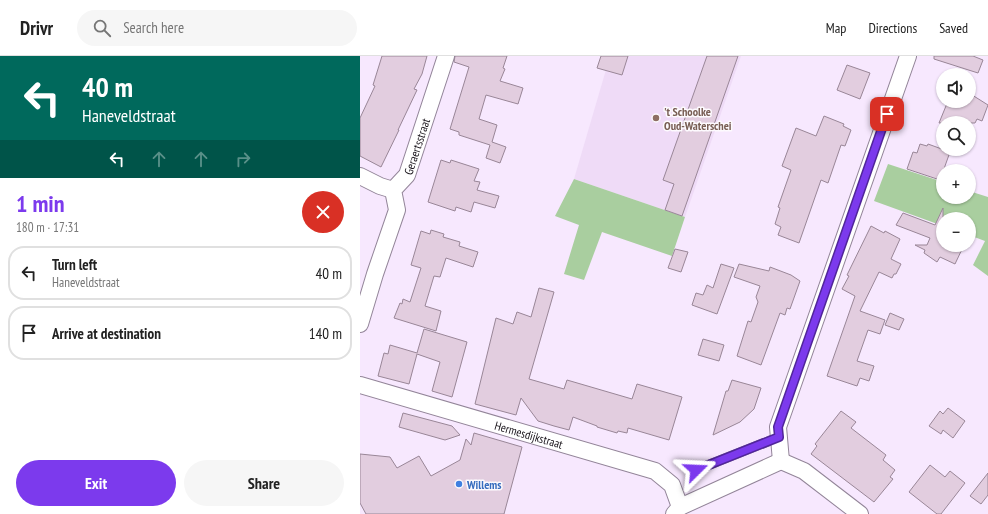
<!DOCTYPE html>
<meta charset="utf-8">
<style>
body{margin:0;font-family:"PT Sans Narrow",sans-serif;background:#f6f6f6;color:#222;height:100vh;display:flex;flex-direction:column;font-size:15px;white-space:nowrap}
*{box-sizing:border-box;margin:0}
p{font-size:13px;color:#767676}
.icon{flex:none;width:22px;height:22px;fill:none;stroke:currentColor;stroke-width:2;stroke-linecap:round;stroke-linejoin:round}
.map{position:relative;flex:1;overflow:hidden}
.drawer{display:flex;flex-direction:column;background:#fff;width:360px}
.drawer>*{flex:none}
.hud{background:#00695c;color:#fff;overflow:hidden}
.controls{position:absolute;left:576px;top:12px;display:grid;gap:8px}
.controls a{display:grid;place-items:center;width:40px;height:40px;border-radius:50%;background:#fff;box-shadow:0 1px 3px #0004;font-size:20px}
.pin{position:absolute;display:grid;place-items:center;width:34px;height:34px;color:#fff;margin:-17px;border-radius:8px;box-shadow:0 2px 6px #0006}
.me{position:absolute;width:44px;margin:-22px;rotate:69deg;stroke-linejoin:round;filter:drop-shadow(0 0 3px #0008)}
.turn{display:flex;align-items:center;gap:14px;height:84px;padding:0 16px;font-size:18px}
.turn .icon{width:52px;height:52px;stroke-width:2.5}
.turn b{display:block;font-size:28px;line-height:34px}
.lanes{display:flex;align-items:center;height:38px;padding:0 16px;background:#0003;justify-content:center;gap:20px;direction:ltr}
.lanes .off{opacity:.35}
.round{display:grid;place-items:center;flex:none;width:42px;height:42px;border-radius:21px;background:#f6f6f6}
.overview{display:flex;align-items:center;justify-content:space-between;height:68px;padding:0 16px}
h1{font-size:24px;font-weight:700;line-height:30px;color:#7c3aed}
.cta{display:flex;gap:8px;margin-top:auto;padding:8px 16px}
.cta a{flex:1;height:46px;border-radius:24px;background:#7c3aed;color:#fff;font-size:16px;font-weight:700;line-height:46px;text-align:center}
.cta a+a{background:#f6f6f6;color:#222}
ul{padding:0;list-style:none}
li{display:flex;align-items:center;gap:12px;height:54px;margin:0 8px 6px;padding:0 8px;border:2px solid #e0e0e0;border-radius:16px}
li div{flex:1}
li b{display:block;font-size:15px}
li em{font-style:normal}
header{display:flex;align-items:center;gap:24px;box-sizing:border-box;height:56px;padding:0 20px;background:#fff;border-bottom:1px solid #e0e0e0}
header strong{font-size:19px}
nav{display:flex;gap:22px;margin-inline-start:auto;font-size:14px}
.search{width:280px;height:36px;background:#f6f6f6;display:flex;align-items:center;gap:10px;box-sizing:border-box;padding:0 14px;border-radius:22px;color:#767676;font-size:15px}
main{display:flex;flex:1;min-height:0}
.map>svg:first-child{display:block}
.built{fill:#efdbf7}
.green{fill:#a9ce9f}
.building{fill:#e2cddf;stroke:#998697}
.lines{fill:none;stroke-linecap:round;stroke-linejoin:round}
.service-casing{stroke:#938599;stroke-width:10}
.minor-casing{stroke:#938599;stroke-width:18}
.service{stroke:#fff;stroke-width:8}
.minor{stroke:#fff;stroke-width:16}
.route-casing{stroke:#51269a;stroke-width:10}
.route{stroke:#7c3aed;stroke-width:7}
.education-dot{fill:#8d6e63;stroke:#fdfafe;stroke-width:1.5}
.shop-dot{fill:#3f7fe0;stroke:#fdfafe;stroke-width:1.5}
.labels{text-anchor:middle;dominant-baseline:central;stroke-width:3;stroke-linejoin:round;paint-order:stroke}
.education-label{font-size:12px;font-weight:bold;fill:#785e54;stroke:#fdfafe;text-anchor:start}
.street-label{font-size:12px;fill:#19141b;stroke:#fdfafe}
.shop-label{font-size:12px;font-weight:bold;fill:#366cbe;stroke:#fdfafe;text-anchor:start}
</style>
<header>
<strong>Drivr</strong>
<div class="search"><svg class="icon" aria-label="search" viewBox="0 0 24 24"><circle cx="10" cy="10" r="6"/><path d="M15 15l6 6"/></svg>Search here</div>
<nav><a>Map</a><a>Directions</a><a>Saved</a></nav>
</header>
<main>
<section class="drawer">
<div class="hud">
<div class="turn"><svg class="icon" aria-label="left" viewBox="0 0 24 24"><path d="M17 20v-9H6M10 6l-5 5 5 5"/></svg><div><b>40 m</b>Haneveldstraat</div></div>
<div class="lanes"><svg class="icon" aria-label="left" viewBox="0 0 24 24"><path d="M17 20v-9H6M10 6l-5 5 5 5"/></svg><svg class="icon off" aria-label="ahead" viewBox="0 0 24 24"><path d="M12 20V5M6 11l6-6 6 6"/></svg><svg class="icon off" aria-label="ahead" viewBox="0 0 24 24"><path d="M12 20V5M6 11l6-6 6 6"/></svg><svg class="icon off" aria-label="right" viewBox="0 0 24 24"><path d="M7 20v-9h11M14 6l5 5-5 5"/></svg></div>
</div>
<div class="overview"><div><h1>1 min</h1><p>180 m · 17:31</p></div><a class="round" style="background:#d93025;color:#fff"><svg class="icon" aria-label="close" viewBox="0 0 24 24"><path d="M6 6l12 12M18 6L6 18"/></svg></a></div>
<ul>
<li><svg class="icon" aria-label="left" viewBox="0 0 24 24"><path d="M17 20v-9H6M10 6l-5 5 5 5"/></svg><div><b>Turn left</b><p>Haneveldstraat</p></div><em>40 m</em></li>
<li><svg class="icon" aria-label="arrive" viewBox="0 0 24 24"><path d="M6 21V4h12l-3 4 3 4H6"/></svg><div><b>Arrive at destination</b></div><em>140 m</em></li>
</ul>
<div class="cta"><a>Exit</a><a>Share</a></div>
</section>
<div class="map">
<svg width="628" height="458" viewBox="0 0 628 458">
<rect width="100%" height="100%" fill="#f7e8fe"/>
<!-- built -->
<path class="built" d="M250,0h131l-56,161 -111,-38z"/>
<!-- green -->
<path class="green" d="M528,108l55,18v15h26v-6l19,6v79l-15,-11 12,-24 -16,-6v-16h-26v7l-69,-25z
M214,123l111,38 -13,39 -70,-24 -18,48 -20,-6 15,-49 -24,-9z"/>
<!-- building -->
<path class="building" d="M22,0h45l-5,18 -8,15 3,1 -19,40h1l-18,37 -21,-11v-38l15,-32 -2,-1z
M95,0h52l-4,12 2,1 -5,12 23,7 -5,16 -32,-9 -7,24 18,6 -5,17 14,5 -6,16 -14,-5 4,-13 -31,-10v-3l-9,-3 19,-62 -15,-5z
M241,0h27l-6,19 -25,-7z
M347,0h31l-56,160 -17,-6 9,-26 -11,-4z
M574,0h39l10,4 -5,13 -44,-14z
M487,9l23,8 -10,26 -23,-9z
M609,37l19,12 -6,16 -5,-2 -2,4h-36l9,-22h21z
M464,60l20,8 -1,2 8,4 -6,16 -4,-1 -13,38 -7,-3 -22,63 -21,-8 3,-8 -6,-3 5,-16 -2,-1 13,-37 -9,-4 14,-38 20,8z
M560,88l7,2 1,-2 22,8 -10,28 -33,-11 6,-17 4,1z
M81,104l9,3 1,-3 28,9 -5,12 6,1 -3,8 22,6 -4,12 -21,-6 -3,10 -15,-5 -1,4 -27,-9z
M583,152v37h21l-9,19 -15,-7 -3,5 -13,-9 1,-3 -10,-5h12l3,-7 -34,-13 7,-12 32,12z
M511,170l13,7 1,-2 15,8 -9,20 10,5 -5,10h-2l-2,4 -13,-6 -19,39 25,9 -5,14 -12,-4 -11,31 17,5 -5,15 -9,-3 -3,8 -30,-10 28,-80 -13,-7 7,-13 -2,-1z
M71,174l13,4 -1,3 17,5 -1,4 19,6 -5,15 -27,-9 -6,19 -6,-1 -9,30 16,5 -5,20 -42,-13 6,-15 2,1 1,-5 7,3 11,-34 -10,-3 10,-34 9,3z
M315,193l13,3 -7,20 -13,-4z
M361,208l13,4 -17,46 -25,-9 4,-12 7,2 4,-10 6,3z
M379,208l30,7 1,-4 21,8 9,6 -10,28 -3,-1 -2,7 -5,-2 -19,52 -24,-9 11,-35 3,1 7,-20 -2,-5 4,-11 -26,-9z
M179,232l15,4 -25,87 35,10 3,-9 65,19 5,-15 45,13 -13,43 -41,-12 -1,5 -9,-2 -1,2 -20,-6v-1l-24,-9 -4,13 -15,-4 -16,-5 -17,-23 -5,17 -41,-11 21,-86 17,6 4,-12 14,5z
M530,257l14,6 -5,11 -14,-5z
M64,273l43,13 -15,55 -20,-6 8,-29 -23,-8 -8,30 -31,-8 6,-23 4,1 2,-9 27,8z
M343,283l21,6 -5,16 -21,-6z
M372,324l29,8 -7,21 -14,13 -27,13 13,-44h2z
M588,352l17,13 -12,17 -10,-8 -2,4 -12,-8 11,-15 3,3z
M481,355l15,11 -5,6 35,27 -3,5 12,10 -5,7 3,2 -19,23 -63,-48 6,-8 -2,-2z
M43,357l49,13 8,9 -15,5 -46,-13z
M114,377l48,14 -18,67h-138l-6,-11v-49l30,3 7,11 22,-12 12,20 29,-16 6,-21 5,6z
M570,409l15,12 5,-6 15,12 -24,31h-4l-28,-22z
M628,417v22l-7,9 -11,-8z"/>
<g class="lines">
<defs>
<path id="service" d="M336,414l83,-33"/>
<g id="minor">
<path d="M0,120l20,10 13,4"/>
<path id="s1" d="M0,268l15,-50 22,-64 -4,-20 14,-15 39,-119"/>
<path id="s2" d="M0,329l295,86 17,14 8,22"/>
<path d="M421,405l-3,-34 130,-371"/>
<path d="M421,405l23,10 56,43"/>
<path d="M314,458l6,-7 101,-46"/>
</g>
</defs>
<!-- service casing -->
<use href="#service" class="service-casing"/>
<!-- minor casing -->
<use href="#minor" class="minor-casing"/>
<!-- service -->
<use href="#service" class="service"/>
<!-- minor -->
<use href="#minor" class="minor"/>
</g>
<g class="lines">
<defs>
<path id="route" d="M336,414l83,-33 -1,-10 109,-313"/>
</defs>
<!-- route casing -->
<use href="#route" class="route-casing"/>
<!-- route -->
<use href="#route" class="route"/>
</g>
<!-- markers -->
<circle class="education-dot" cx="296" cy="62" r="4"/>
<circle class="shop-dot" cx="99" cy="428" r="4"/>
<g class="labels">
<!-- education labels -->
<g class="education-label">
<text x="304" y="55">'t Schoolke<tspan x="304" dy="14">Oud-Waterschei</tspan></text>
</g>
<!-- street labels -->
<g class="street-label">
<text stroke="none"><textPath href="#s1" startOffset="191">Geraertsstraat</textPath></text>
<text stroke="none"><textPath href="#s2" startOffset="176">Hermesdijkstraat</textPath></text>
</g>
<!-- shop labels -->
<g class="shop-label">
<text x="107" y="428">Willems</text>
</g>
</g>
</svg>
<div class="controls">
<a><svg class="icon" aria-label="sound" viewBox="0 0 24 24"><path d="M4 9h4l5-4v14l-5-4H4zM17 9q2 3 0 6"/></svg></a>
<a><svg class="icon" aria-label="search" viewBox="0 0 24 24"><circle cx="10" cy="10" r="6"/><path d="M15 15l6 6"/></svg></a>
<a>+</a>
<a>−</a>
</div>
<div class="pin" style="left:527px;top:58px;background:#d93025"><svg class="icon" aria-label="arrive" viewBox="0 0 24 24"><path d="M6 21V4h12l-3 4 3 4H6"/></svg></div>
<svg class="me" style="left:336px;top:414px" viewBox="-20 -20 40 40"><path d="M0-17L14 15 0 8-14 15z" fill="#7c3aed" stroke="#fff" stroke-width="4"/></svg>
</div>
</main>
